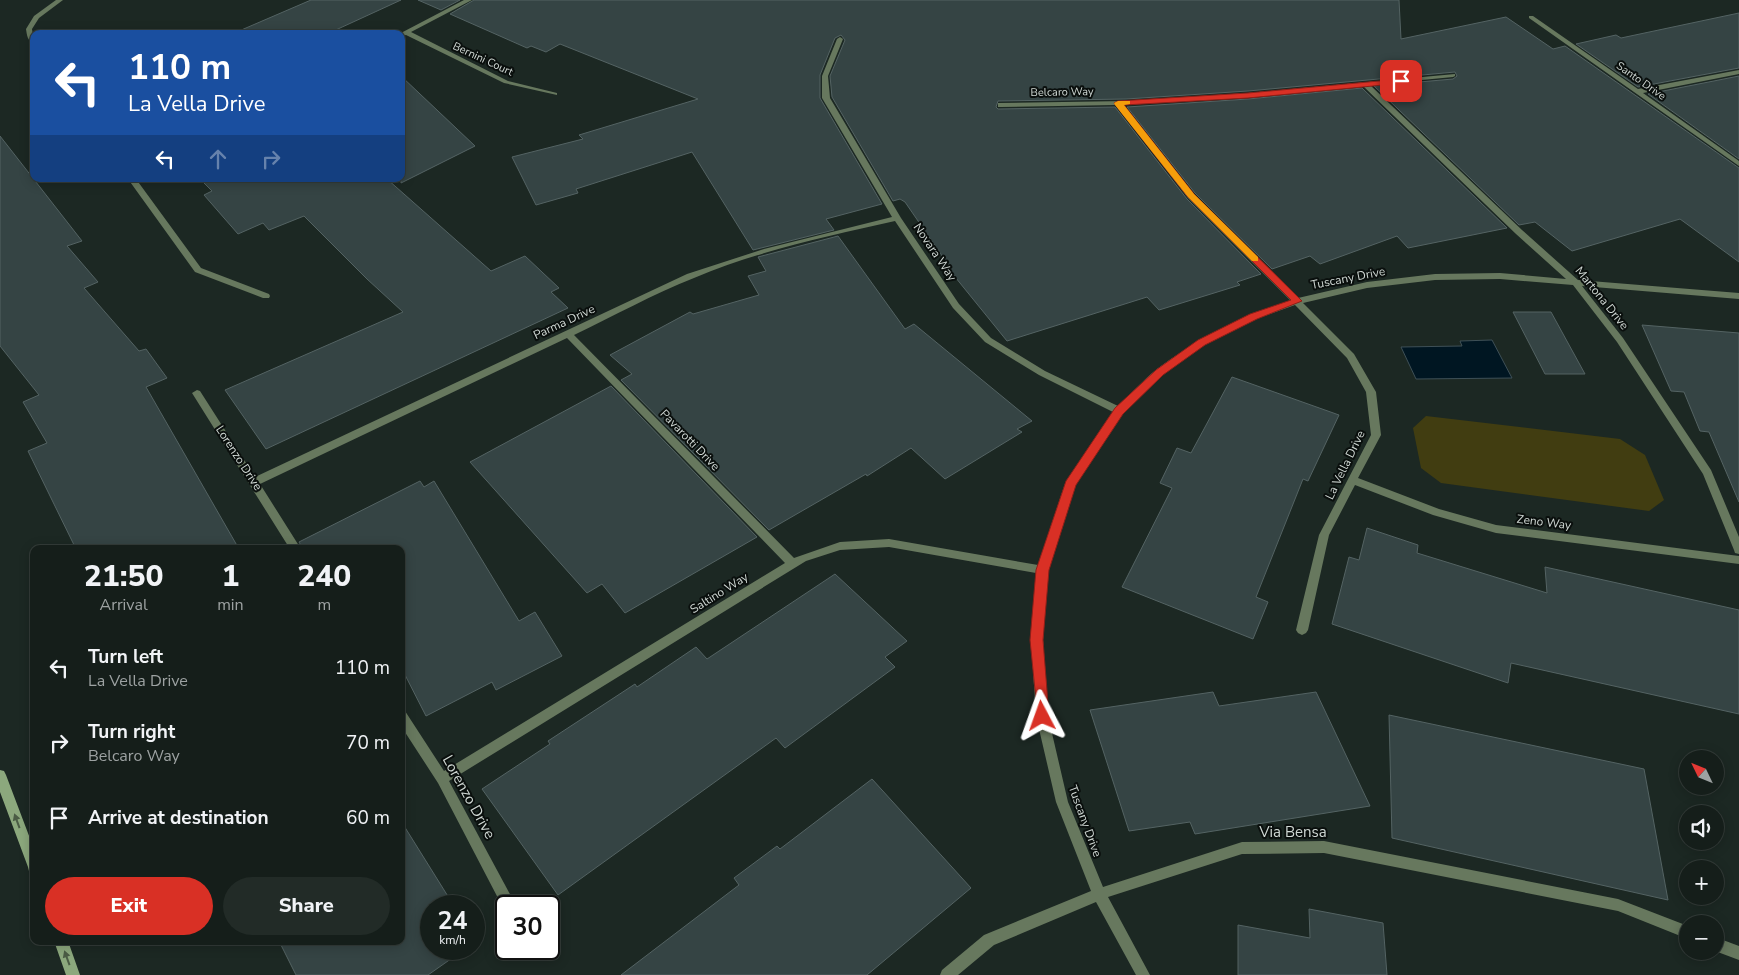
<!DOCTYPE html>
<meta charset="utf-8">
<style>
body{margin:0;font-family:"Nunito Sans",sans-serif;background:#222b27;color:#f1f3f6;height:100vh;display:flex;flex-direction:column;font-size:19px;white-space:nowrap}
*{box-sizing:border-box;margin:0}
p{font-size:16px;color:#9da2a2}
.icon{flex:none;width:28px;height:28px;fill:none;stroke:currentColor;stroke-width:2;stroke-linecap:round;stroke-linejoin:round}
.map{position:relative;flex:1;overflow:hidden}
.details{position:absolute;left:30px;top:545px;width:375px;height:400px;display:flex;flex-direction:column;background:#151e1a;border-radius:10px;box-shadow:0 2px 12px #0003,0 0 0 1px #343c39}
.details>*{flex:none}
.hud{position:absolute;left:30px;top:30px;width:375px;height:152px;border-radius:10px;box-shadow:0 2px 12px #0003,0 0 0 1px #343c39;background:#1a4fa0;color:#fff;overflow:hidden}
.needle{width:32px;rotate:313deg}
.buttons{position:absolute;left:1679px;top:750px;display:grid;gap:10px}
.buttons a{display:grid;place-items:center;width:45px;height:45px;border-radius:50%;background:#151e1a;box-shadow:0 2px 12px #0003,0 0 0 1px #343c39;font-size:25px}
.speed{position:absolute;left:420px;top:895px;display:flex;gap:10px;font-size:25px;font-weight:700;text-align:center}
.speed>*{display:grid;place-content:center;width:65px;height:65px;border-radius:50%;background:#151e1a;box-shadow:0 2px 12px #0003,0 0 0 1px #343c39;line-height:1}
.speed small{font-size:12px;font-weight:400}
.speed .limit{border:2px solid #111;border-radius:8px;background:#fff;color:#111}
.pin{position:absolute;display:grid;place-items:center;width:42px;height:42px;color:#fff;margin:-21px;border-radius:10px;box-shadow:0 2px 8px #0006}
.me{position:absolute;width:55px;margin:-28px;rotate:356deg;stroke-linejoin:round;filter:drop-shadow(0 0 4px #0008)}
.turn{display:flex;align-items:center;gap:18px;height:105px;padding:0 15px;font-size:22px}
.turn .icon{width:65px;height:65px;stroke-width:2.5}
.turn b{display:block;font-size:35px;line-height:42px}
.lanes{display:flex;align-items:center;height:48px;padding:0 15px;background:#0003;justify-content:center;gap:25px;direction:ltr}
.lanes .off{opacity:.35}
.eta{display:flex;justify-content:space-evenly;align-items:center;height:85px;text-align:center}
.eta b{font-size:30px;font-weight:800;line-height:35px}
.cta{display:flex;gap:10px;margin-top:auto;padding:10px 15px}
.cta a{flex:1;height:58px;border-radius:30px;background:#d93025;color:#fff;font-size:20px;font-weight:800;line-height:58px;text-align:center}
.cta a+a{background:#222b27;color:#f1f3f6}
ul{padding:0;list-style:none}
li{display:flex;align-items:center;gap:15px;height:75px;padding:0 15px}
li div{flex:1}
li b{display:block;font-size:19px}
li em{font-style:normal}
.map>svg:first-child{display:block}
.green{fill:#413d11}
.water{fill:#001622;stroke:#3e5057}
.building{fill:#354444;stroke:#546363}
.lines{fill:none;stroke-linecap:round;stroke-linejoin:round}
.street{fill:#67785e;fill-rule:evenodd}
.secondary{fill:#8ca87d;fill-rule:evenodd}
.oneway{fill:#4b5c45}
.route{fill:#d93025;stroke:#8d1f18}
.slow{fill:#f59e0b}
.labels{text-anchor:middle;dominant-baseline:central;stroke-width:4;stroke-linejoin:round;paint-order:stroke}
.far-street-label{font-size:11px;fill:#d0d8d4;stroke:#0a0f0d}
.street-label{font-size:12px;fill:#d0d8d4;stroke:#0a0f0d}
.near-street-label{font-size:15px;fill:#d0d8d4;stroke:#0a0f0d}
</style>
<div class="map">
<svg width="1739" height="975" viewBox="0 0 1739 975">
<rect width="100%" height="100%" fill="#1c2823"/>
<!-- green -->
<path class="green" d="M1426,416l194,23 25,16 19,45 -15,11 -208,-28 -20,-15 -8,-40z"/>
<!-- water -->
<path class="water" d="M1492,340l20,38 -96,1 -15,-32 61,-1 -2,-5z"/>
<!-- building -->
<path class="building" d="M311,0h90l-74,34h-95z
M418,0h42l-19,10z
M474,0h925l2,39 105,-22 47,32 12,-3 174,122v94l-59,-43 -108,32 -37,-29 -16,3 -145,-139 79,-7 4,-3 -2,-4 -207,19 -122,8 -128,2 -2,6 2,2 117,-2 72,92 74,75 -24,8 3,3 -81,25 -12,-13 -140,44 -60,-74 2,-1 -44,-64 -5,-3 -7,2 -61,-104 -2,-21 15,-36 -4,-5 -6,3 -15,37v23l62,106 -56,15 8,11 -81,20 -61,-98 -116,37 2,4 -42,12 -24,-48 71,-18 -4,-4 119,-36 -138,-55 -14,8 -15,-6 -4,2 -77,-34z
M1739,13v55l-101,19 -62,-43 40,-9 5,3z
M401,76l74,70 -74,37z
M1739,76v83l-91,-65z
M1362,88l145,140 -99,20 -11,-12 -77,28 -10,-8 -38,13 -77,-76 -68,-86 121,-8z
M0,136l82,105 -15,5 31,36 -14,6 55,63 7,-2 21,29 -21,9 93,162h-163l-48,-98 19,-8 -24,-41 16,-7 -39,-49z
M200,179h187l104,92 34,-15 34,32 -8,4 17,16 -302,141 -41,-59 178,-78 -36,-33 -63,-63 -35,14 -6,-7 -25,11 -34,-39 8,-4z
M838,236l67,93 9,-5 118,97 -15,8 5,3 -77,47 -34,-31 -44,28 -1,-2 -97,56 -148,-150 11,-6 -22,-19 80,-43 3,2 66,-19 -11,-19 18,-5 -8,-14z
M1513,312h38l34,62h-40z
M1642,325l97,8v169l-30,-70 -9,-1 -16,-39 -13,-1z
M1232,377l107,38 -31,66 -5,-2 -47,118 12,5 -15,37 -131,-52 50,-99 -12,-5 17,-35 14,5z
M611,386l146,151 -132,76 -23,-29 -15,9 -117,-131z
M420,481l4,6 10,-6 85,140 16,-9 27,44 -66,34 -4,-8 -66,34 -25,-49v-118h-98l-4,-7z
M1367,528l51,17 -1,8 130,40 -2,-26 194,43v104l-228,-51 -3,20 -176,-59 17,-67 10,3z
M835,574l72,67 -22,16 10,10 -110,81 -9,-10 -218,157 -76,-106 68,-45 -2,-3 87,-57 2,3 59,-40 11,12z
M1213,692l6,14 97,-14 54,114 -175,28 -5,-12 -61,9 -39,-121z
M1389,715l255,54 24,131 -276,-62z
M872,779l99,109 -104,87h-246l118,-90 -5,-7 43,-32 3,3z
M401,821l53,85h-23v43h34l-37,26h-132l-17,-34h122z
M1309,909l74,14 4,52h-149v-50l72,13z"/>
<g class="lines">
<!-- street -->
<path class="street" d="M56,0h7l-24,18 -7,11 2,14c-7,-2 -7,-8 -8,-14l8,-13z
M464,0h8l-61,32 97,49 49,12v2l-53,-12 -98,-48 -4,1 -1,-2h-2z
M1529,16h4l105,73 101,-19v4l-96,19 96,68v5l-210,-148z
M840,37l3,2 -15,37 2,22 71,120 58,86 32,34 54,33 73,35c13,-12 25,-26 39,-37 41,-31 86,-52 134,-68l-103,-103 -72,-93 -115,2h-3v-4l128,-2 122,-8 207,-19v2l-2,1 -83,8 152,145 56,50 161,13v6l-157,-13 41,52 88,132 28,67v17l-4,-1 -1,-3 -31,-76 -86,-132 -44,-57 -73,-6 -65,1 -68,8 -64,15 51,51 22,38 5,43 -23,43 81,31 57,16 243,31v8l-243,-31 -63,-18 -78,-30 -26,50 -21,95 -2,3 -4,2 -4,-2 -2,-3 23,-95 52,-100 -5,-43 -19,-34 -52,-53 -39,14 -51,25 -43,30 -40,39 -47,72 -28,85 -4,70 5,76 20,86 35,85 139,-45 82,-1 294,58 70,27v13l-70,-28 -294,-58 -82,1 -134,43 42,78h-14l-40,-73 -102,43 -36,30h-18l2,-5 42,-35 107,-44 -35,-89 -20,-86 -5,-76 5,-67 -147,-26 -49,3 -34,11 -357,220 62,115 -2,4 -5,2 -5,-2 -61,-117 -37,-57v-16l4,1 39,60 341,-208 -218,-225 -307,146 41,65h-11l-98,-156 5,-3 3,1 55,86 432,-203 77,-25 128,-32 -70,-119v-22l15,-37zM1363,86l153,148 50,45 -66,-6 -65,1 -68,8 -69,16 -104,-104 -71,-89 125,-8zM895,221l58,87 32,34 54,33 74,37 -48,72 -27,81 -149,-26 -49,3 -46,16 -220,-223c40,-19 79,-41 120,-57 64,-27 133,-42 201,-57z
M128,179h8l65,89 68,26 1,2 -1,2h-6l-68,-26z
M1715,937l24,9v14l-24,-9z"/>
<!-- secondary -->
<path class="secondary" d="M0,770l4,1 2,4 28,74v24l-5,-2 -1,-4 -28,-75z
M54,941h14l12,34h-14z"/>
</g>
<!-- one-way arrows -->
<defs><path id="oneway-solid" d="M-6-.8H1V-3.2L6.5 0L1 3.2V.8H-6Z" transform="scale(1.25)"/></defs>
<g class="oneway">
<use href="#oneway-solid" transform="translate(17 821) rotate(-110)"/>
<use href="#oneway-solid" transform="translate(67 958) rotate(-110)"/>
</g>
<!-- route -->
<path class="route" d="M1401,79h3v4l-156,15 -124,7 70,89 108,107 -45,18 -52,26 -42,30 -40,39 -47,71 -27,85 -6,70 6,76 -2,4h-9l-8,-80 6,-70 30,-89 49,-73 41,-38 42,-30 52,-26 41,-14 -103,-103 -74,-94 4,-2 130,-8z"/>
<!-- slow -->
<path class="slow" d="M1118,101h12v3l-6,1 70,89 64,63v4h-6l-64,-64 -73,-92 -1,-2z"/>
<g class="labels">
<!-- far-street labels -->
<g class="far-street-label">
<text transform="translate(483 59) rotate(25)">Bernini Court</text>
<text transform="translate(1641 81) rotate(35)">Santo Drive</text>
<text transform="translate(1062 92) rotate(-1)">Belcaro Way</text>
</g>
<!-- street labels -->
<g class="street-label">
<text transform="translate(935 252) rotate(56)">Novara Way</text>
<text transform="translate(1348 278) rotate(-11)">Tuscany Drive</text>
<text transform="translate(1602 298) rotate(51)">Martona Drive</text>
<text transform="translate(564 322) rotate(-25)">Parma Drive</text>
<text transform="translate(690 440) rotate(46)">Pavarotti Drive</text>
<text transform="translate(239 458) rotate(57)">Lorenzo Drive</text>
<text transform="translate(1345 465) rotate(-64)">La Vella Drive</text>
<text transform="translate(1544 522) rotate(7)">Zeno Way</text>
<text transform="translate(719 593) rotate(-32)">Saltino Way</text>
<text transform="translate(1085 821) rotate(70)">Tuscany Drive</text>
</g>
<!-- near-street labels -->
<g class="near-street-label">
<text transform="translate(469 797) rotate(61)">Lorenzo Drive</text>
<text x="1293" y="832">Via Bensa</text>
</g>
</g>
</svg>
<div class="buttons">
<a><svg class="needle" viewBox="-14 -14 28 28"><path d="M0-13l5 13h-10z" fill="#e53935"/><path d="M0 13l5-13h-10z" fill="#9da2a2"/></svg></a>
<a><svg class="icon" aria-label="sound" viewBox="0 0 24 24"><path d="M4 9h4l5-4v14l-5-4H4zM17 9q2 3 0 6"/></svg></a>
<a>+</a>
<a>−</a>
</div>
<div class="speed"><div>24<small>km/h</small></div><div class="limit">30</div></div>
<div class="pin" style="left:1401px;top:81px;background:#d93025"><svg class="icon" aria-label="arrive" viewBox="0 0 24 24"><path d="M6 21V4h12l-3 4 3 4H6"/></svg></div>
<svg class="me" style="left:1042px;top:716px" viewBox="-20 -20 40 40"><path d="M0-17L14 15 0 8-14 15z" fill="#d93025" stroke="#fff" stroke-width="4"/></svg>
<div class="hud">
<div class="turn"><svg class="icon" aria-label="left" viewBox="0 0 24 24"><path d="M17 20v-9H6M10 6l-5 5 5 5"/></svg><div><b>110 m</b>La Vella Drive</div></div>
<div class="lanes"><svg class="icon" aria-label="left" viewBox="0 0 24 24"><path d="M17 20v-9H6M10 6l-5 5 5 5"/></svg><svg class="icon off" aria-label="ahead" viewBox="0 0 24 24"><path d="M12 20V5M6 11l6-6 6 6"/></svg><svg class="icon off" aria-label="right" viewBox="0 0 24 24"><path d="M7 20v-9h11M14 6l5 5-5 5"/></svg></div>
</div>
<section class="details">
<div class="eta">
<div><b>21:50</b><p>Arrival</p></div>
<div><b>1</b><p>min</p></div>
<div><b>240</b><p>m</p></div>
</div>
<ul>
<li><svg class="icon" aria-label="left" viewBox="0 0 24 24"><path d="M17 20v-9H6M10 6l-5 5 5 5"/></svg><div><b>Turn left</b><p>La Vella Drive</p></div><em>110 m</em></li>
<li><svg class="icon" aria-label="right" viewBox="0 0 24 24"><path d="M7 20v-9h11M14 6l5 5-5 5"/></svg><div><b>Turn right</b><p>Belcaro Way</p></div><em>70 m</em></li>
<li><svg class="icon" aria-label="arrive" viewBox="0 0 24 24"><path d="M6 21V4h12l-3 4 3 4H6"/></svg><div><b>Arrive at destination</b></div><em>60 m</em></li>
</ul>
<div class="cta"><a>Exit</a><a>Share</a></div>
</section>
</div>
